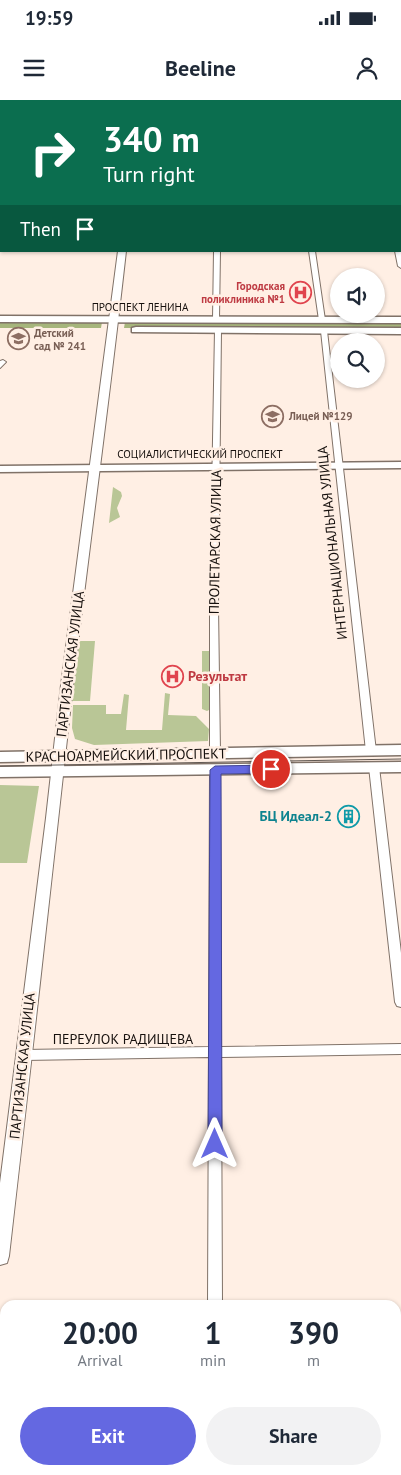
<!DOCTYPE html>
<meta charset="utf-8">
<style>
body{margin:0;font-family:"PT Sans",sans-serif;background:#f2f2f3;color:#1f2937;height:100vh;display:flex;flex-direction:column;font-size:19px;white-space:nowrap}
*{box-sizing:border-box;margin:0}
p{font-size:16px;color:#747a83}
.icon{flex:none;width:28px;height:28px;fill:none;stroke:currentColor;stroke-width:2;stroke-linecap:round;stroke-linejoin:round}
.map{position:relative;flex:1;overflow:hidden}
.details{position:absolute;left:0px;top:1200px;width:401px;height:175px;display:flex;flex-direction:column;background:#fff;border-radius:15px 15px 0 0;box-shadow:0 1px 4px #0004}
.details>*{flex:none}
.guide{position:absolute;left:0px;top:0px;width:401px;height:152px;box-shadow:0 1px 4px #0004;background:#0b6e4f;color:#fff;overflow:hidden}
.fabs{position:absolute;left:330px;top:168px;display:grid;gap:10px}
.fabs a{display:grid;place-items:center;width:55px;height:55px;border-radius:50%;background:#fff;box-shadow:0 1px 4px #0004;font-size:25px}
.pin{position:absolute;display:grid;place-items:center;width:42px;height:42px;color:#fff;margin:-21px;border:2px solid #fff;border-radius:50%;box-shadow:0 1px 5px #0007}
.me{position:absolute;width:55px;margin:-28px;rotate:0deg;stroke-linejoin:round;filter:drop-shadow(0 0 4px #0008)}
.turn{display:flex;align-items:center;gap:18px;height:105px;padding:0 20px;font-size:22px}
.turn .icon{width:65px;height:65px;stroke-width:2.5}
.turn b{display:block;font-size:35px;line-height:42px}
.then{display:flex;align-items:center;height:48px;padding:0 20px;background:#0003;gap:10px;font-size:19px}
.eta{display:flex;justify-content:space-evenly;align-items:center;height:85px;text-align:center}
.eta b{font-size:30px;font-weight:700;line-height:35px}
.button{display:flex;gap:10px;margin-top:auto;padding:10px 20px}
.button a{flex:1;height:58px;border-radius:30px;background:#6468e1;color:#fff;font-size:20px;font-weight:700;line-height:58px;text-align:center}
.button a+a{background:#f2f2f3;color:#1f2937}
.status{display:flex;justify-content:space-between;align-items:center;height:35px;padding:0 25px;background:#fff;direction:ltr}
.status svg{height:14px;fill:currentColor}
header{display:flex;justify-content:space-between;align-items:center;height:65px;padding:0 20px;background:#fff;font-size:22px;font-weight:700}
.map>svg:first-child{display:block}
.green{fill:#b9c696}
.forest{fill:#a6b57c}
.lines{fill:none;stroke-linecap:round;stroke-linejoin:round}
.minor-casing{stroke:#807268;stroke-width:2}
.tertiary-casing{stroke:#807268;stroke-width:3}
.secondary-casing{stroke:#807268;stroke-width:2}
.primary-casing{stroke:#807268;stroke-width:3}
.minor{fill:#fff;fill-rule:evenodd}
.tertiary{fill:#fff;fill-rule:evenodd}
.secondary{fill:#fff;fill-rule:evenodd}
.primary{fill:#fff;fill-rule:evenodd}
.tram{stroke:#605751;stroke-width:1}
.route{fill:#6468e1;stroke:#414492}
.labels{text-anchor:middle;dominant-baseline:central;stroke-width:5;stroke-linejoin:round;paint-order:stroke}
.far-health-label{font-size:11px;font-weight:bold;fill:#be3a42;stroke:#ffefe4;text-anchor:end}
.far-street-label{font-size:11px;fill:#16100d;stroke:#ffefe4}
.far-education-label{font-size:11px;font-weight:bold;fill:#785e54;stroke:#ffefe4;text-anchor:start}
.street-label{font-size:14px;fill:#16100d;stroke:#ffefe4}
.health-label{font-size:14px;font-weight:bold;fill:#be3a42;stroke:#ffefe4;text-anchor:start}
.culture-label{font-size:14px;font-weight:bold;fill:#0d838f;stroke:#ffefe4;text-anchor:end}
</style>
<div class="status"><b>19:59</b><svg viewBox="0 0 49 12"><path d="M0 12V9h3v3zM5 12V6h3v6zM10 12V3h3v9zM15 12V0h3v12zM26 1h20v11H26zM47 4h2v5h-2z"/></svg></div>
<header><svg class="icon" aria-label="menu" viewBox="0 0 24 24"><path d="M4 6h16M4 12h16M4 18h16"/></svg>Beeline<svg class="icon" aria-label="person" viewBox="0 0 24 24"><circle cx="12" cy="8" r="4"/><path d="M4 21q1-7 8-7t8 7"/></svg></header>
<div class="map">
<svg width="401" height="1375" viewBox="0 0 401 1375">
<rect width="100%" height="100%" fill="#ffefe4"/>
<!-- green -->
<path class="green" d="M113,387l8,5 1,4 -5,12 3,9 -11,6z
M78,541h17l-5,60h-18z
M202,551h8l-1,59 -2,1 -5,-2z
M165,593l5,1 -2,21 28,1 13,13 -1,12 -114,4 -19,-6 -3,-11 1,-23h33v9h15l3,-20 5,1 -3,35h36z
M0,685l39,1 -12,77h-27z"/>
<!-- forest -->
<path class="forest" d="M0,222h102l-1,6h-101z
M125,222l276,1v6l-277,-1z"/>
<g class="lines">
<defs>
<path id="minor" d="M60,0h4v1h-4z
M137,0h4v1h-4z
M211,0h4v1h-4z
M289,0h4v1h-4z
M362,0h4v1h-4z
M0,18l1,1v2l-1,1z
M400,19h1v4h-1z
M400,126h1v4h-1z
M400,150l1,1v17l-3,-2 -3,-15h5z
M214,151h6l-1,68 -3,2 -3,-2z
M309,151h6l10,69 -3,2 -3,-2z
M218,228l3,2 -3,275 2,148 -5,4 -5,-4v-148l5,-275z
M324,229l3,2 49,420 -5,4 -5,-4 -45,-420z
M3,260l3,2 -6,6v-7z
M374,663l5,4 22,186v54l-4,-1 -2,-4 -26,-235z
M215,666l5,4 1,277 180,-3v10l-180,3 1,248h-14l1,-248 -185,3 -4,-1 -2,-4 2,-4 4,-1 185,-3 1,-277z
M0,1243h5v14h-5z
M396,1251h5v14h-5z
M207,1370h14l1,5h-16z"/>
<path id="tertiary" d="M400,70h1v4h-1z
M401,362v6l-401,4v-6z"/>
<path id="secondary" d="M0,68h1v4h-1z
M118,151h8c-16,145 -36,289 -53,434 -21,190 -42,381 -64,571l-2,7 -7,2v-82l46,-365 15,-133z"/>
<path id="primary" d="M0,216l401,1v6l-401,-1z
M136,227l265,1v6l-269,-2v-4z
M401,645v10l-401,7v-10z
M401,662v10l-401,5v-10z"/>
</defs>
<!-- minor casing -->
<use href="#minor" class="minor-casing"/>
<!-- tertiary casing -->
<use href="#tertiary" class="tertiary-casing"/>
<!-- secondary casing -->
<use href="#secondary" class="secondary-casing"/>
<!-- primary casing -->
<use href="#primary" class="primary-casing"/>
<!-- minor -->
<use href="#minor" class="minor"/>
<!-- tertiary -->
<use href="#tertiary" class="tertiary"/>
<!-- secondary -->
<use href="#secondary" class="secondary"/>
<!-- primary -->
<use href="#primary" class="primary"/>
<!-- tram -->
<path class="tram" d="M0,666l401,-7"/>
</g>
<!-- route -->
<path class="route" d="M271,665l5,4 -5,4 -50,1 1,370 -2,5 -5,2 -5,-2 -2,-5 2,-374 5,-4z"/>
<!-- icons -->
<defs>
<symbol id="hospital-ring" viewBox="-11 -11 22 22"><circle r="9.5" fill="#ffefe4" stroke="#e0444e" stroke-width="1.5"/><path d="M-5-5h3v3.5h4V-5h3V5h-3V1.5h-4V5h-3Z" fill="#e0444e"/></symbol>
<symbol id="school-ring" viewBox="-11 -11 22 22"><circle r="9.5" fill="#ffefe4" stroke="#8d6e63" stroke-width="1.5"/><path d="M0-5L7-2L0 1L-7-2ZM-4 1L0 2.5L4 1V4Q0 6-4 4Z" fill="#8d6e63"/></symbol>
<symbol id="building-ring" viewBox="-11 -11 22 22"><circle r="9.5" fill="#ffefe4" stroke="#0f9aa8" stroke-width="1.5"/><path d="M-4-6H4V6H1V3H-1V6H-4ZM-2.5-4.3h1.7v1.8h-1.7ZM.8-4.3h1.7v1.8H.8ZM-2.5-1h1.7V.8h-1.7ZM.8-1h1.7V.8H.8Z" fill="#0f9aa8"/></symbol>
</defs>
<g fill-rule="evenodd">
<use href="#hospital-ring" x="288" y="180" width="25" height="25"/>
<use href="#school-ring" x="6" y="226" width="25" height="25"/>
<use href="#school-ring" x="260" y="304" width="25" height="25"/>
<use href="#hospital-ring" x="160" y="564" width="25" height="25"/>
<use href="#building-ring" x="336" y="704" width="25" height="25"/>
</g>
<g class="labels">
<!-- far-health labels -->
<g class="far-health-label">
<text x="285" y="186">Городская<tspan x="285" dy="13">поликлиника №1</tspan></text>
</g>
<!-- far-street labels -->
<g class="far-street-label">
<text x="140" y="207">ПРОСПЕКТ ЛЕНИНА</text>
<text x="200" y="354">СОЦИАЛИСТИЧЕСКИЙ ПРОСПЕКТ</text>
</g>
<!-- far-education labels -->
<g class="far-education-label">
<text x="34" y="233">Детский<tspan x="34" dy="13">сад № 241</tspan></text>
<text x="289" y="316">Лицей №129</text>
</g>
<!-- street labels -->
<g class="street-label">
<text transform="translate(215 442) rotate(-89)">ПРОЛЕТАРСКАЯ УЛИЦА</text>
<text transform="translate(332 443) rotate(-96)">ИНТЕРНАЦИОНАЛЬНАЯ УЛИЦА</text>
<text transform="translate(70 564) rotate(-83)">ПАРТИЗАНСКАЯ УЛИЦА</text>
<text transform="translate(126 655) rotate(-1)">КРАСНОАРМЕЙСКИЙ ПРОСПЕКТ</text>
<text x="123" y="939">ПЕРЕУЛОК РАДИЩЕВА</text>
<text transform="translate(22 966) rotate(-84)">ПАРТИЗАНСКАЯ УЛИЦА</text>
</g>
<!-- health labels -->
<g class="health-label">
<text x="188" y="576">Результат</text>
</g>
<!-- culture labels -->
<g class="culture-label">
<text x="332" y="716">БЦ Идеал-2</text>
</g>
</g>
</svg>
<div class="fabs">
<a><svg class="icon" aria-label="sound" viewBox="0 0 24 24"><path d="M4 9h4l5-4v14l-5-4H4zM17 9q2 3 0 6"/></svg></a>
<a><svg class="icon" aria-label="search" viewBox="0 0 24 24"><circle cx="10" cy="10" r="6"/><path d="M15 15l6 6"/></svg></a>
</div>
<div class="pin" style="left:271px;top:669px;background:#d93025"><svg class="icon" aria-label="arrive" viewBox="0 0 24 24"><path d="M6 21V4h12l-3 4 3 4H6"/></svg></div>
<svg class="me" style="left:215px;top:1044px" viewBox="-20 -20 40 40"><path d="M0-17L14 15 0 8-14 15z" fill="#6468e1" stroke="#fff" stroke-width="4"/></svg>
<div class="guide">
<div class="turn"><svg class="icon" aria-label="right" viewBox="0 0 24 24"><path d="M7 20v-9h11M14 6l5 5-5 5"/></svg><div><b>340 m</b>Turn right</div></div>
<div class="then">Then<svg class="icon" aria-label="arrive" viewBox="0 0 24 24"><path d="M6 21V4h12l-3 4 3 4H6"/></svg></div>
</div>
<section class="details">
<div class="eta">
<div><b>20:00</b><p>Arrival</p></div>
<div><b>1</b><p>min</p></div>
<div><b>390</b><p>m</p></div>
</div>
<div class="button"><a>Exit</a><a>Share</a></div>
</section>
</div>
